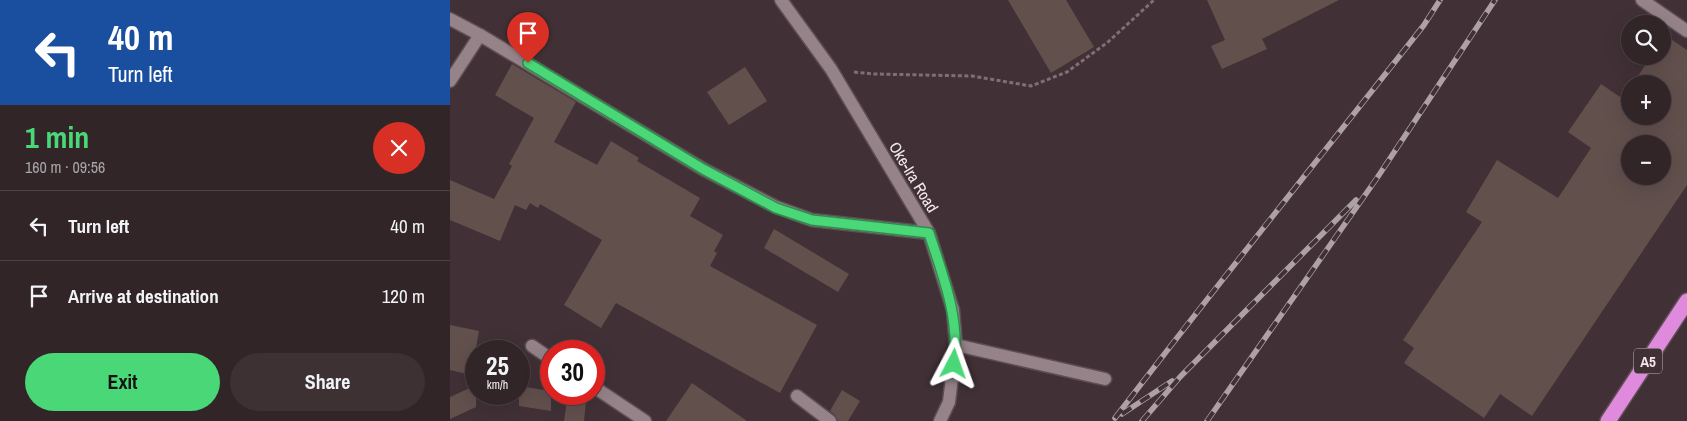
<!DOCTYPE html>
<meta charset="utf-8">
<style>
body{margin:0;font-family:"Archivo Narrow",sans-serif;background:#3d3134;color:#f1f3f6;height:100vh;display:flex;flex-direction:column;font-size:19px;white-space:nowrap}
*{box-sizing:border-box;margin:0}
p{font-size:16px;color:#a8a5a8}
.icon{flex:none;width:28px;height:28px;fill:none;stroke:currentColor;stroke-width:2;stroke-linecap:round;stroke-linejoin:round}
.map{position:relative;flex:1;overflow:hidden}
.side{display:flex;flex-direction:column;background:#312528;width:450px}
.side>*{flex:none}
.top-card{background:#1a4fa0;color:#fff;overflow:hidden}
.fabs{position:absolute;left:1171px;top:15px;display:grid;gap:10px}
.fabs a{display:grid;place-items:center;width:50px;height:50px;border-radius:50%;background:#312528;box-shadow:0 5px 20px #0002,0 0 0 1px #4c4245;font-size:25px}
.speed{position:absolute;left:15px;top:340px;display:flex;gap:10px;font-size:25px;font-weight:700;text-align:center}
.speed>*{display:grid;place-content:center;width:65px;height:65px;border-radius:50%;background:#312528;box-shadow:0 5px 20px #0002,0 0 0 1px #4c4245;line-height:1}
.speed small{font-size:12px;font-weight:400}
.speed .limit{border:8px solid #d22;background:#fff;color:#111}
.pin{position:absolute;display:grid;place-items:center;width:42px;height:42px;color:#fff;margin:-51px -21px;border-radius:50% 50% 50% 0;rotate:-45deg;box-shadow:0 0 5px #0007}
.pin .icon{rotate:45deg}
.me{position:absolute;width:55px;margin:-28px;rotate:4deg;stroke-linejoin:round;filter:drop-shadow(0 0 4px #0008)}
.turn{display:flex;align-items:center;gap:18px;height:105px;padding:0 25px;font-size:22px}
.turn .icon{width:65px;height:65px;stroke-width:2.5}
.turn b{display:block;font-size:35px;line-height:42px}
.round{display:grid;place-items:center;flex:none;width:52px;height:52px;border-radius:26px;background:#3d3134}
.headline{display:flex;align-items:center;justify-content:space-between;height:85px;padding:0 25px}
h1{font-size:30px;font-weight:700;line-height:38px;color:#4ad778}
.primary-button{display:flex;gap:10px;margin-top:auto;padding:10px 25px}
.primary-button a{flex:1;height:58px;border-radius:30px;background:#4ad778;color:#111;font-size:20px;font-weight:700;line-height:58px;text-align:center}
.primary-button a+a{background:#3d3134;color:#f1f3f6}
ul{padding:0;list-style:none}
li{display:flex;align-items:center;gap:15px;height:70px;padding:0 25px;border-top:1px solid #4c4245}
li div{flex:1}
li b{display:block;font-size:19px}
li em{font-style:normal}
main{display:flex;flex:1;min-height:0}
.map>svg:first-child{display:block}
.building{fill:#62504d;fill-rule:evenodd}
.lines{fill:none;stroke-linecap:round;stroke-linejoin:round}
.lane-casing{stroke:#5c4f53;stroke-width:15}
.street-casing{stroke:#5c4f53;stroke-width:15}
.highway-casing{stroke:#5c4f53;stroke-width:18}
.path{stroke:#7d6f73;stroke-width:3;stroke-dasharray:4 2.5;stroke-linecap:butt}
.lane{stroke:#968389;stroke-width:12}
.street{stroke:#968389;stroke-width:12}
.highway{stroke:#df8adc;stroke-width:15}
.rail-casing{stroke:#ada1a4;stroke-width:5.5}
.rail{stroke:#413136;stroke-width:4;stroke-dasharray:11;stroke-linecap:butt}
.route-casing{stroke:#308c4e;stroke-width:12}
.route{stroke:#4ad778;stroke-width:9}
.labels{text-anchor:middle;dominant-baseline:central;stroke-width:4;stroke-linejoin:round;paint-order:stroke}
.shield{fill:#413136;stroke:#beb2b6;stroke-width:1}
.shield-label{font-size:15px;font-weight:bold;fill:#f4eaed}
.street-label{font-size:16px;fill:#f4eaed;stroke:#413136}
</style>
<main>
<section class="side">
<div class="top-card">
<div class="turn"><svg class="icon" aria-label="left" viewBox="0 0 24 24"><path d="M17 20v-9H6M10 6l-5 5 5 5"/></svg><div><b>40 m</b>Turn left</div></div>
</div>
<div class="headline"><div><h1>1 min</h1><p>160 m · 09:56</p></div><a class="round" style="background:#d93025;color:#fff"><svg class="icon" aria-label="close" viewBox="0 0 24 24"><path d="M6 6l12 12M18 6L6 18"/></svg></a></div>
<ul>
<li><svg class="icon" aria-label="left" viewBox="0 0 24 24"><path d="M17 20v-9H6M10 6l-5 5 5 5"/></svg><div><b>Turn left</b></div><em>40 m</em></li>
<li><svg class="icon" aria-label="arrive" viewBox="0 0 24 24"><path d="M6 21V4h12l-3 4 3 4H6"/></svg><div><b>Arrive at destination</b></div><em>120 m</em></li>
</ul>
<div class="primary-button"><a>Exit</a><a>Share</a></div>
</section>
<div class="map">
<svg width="1237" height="421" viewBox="0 0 1237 421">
<rect width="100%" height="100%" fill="#413136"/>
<!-- building -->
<path class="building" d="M558,0h58l28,47 -43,26z
M757,0h132l-77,39 5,10 -45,20 -11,-23 14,-6z
M1215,35l22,15v135l-155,231 -32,-22 -16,24 -80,-55 10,-15 -11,-8 79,-118 -16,-10 31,-52 61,38 33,-50 -23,-16 33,-48 22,15 7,-11v28h32v-32h-29l18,-28h11v-17zM1180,144h32v32h-32z
M62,64l64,38 -22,40 43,23 14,-24 28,17 -2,3 63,37 -10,18 33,19 -9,16 3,2 -7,13 107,59 -37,68 -164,-90 -15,25 -37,-23 38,-65 -62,-36 -2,4 -8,-5 -4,7 -11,-5 -15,36 -50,-21v-40l44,19 18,-33 -3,-2 25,-46 -39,-23z
M295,67l22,34 -38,24 -22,-33z
M324,229l75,45 -11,18 -74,-44z
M0,325l29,6 -8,44 -21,-5z
M242,383l55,38h-81z
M26,385v22l-26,12v-22z
M69,386l32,5v20l-32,-5z
M392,390l18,11 -12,20h-10l-3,-6 -5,-4z
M117,400l19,2 -2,19h-20z"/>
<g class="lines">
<defs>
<path id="lane" d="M1192,0l45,31
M0,19l30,16 -30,46
M506,345l149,34
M347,396l33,25"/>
<path id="street" d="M331,0l50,69 98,164 24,77 3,35 -7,57 -9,19
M30,35l223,134 73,38 36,13 117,13
M82,346l19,13
M144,387l51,34"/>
<path id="highway" d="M1158,421l79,-120"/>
</defs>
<!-- lane casing -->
<use href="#lane" class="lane-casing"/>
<!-- street casing -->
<use href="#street" class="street-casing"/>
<!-- highway casing -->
<use href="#highway" class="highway-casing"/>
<!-- path -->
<path class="path" d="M404,72l20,2 98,2 59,10 36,-14 41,-30 46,-42"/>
<!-- lane -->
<use href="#lane" class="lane"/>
<!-- street -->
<use href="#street" class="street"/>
<!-- highway -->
<use href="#highway" class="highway"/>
<defs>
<path id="rail" d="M672,414l50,-33
M665,418c101,-132 206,-262 309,-393l16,-25
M692,421l38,-44 176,-177
M757,421l170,-243 118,-178"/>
</defs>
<!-- rail casing -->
<use href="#rail" class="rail-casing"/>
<!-- rail -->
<use href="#rail" class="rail"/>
</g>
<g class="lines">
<defs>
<path id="route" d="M78,63l175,106 73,39 36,12 117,13c14,43 31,85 25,131"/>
</defs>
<!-- route casing -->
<use href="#route" class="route-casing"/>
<!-- route -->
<use href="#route" class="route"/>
</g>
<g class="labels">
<!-- shield labels -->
<rect class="shield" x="1184" y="348.5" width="28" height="25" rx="4"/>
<g class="shield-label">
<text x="1198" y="361">A5</text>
</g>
<!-- street labels -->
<g class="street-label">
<text transform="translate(464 177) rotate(59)">Oke-Ira Road</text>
</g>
</g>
</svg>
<div class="fabs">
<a><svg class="icon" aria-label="search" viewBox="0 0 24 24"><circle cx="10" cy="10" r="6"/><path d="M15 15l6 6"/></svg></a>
<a>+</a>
<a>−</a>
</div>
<div class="speed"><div>25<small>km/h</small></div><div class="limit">30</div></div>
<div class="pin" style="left:78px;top:63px;background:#d93025"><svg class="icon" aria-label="arrive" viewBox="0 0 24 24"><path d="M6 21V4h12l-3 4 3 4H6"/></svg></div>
<svg class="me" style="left:504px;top:364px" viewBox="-20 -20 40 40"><path d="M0-17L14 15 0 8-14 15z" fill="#4ad778" stroke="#fff" stroke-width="4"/></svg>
</div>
</main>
